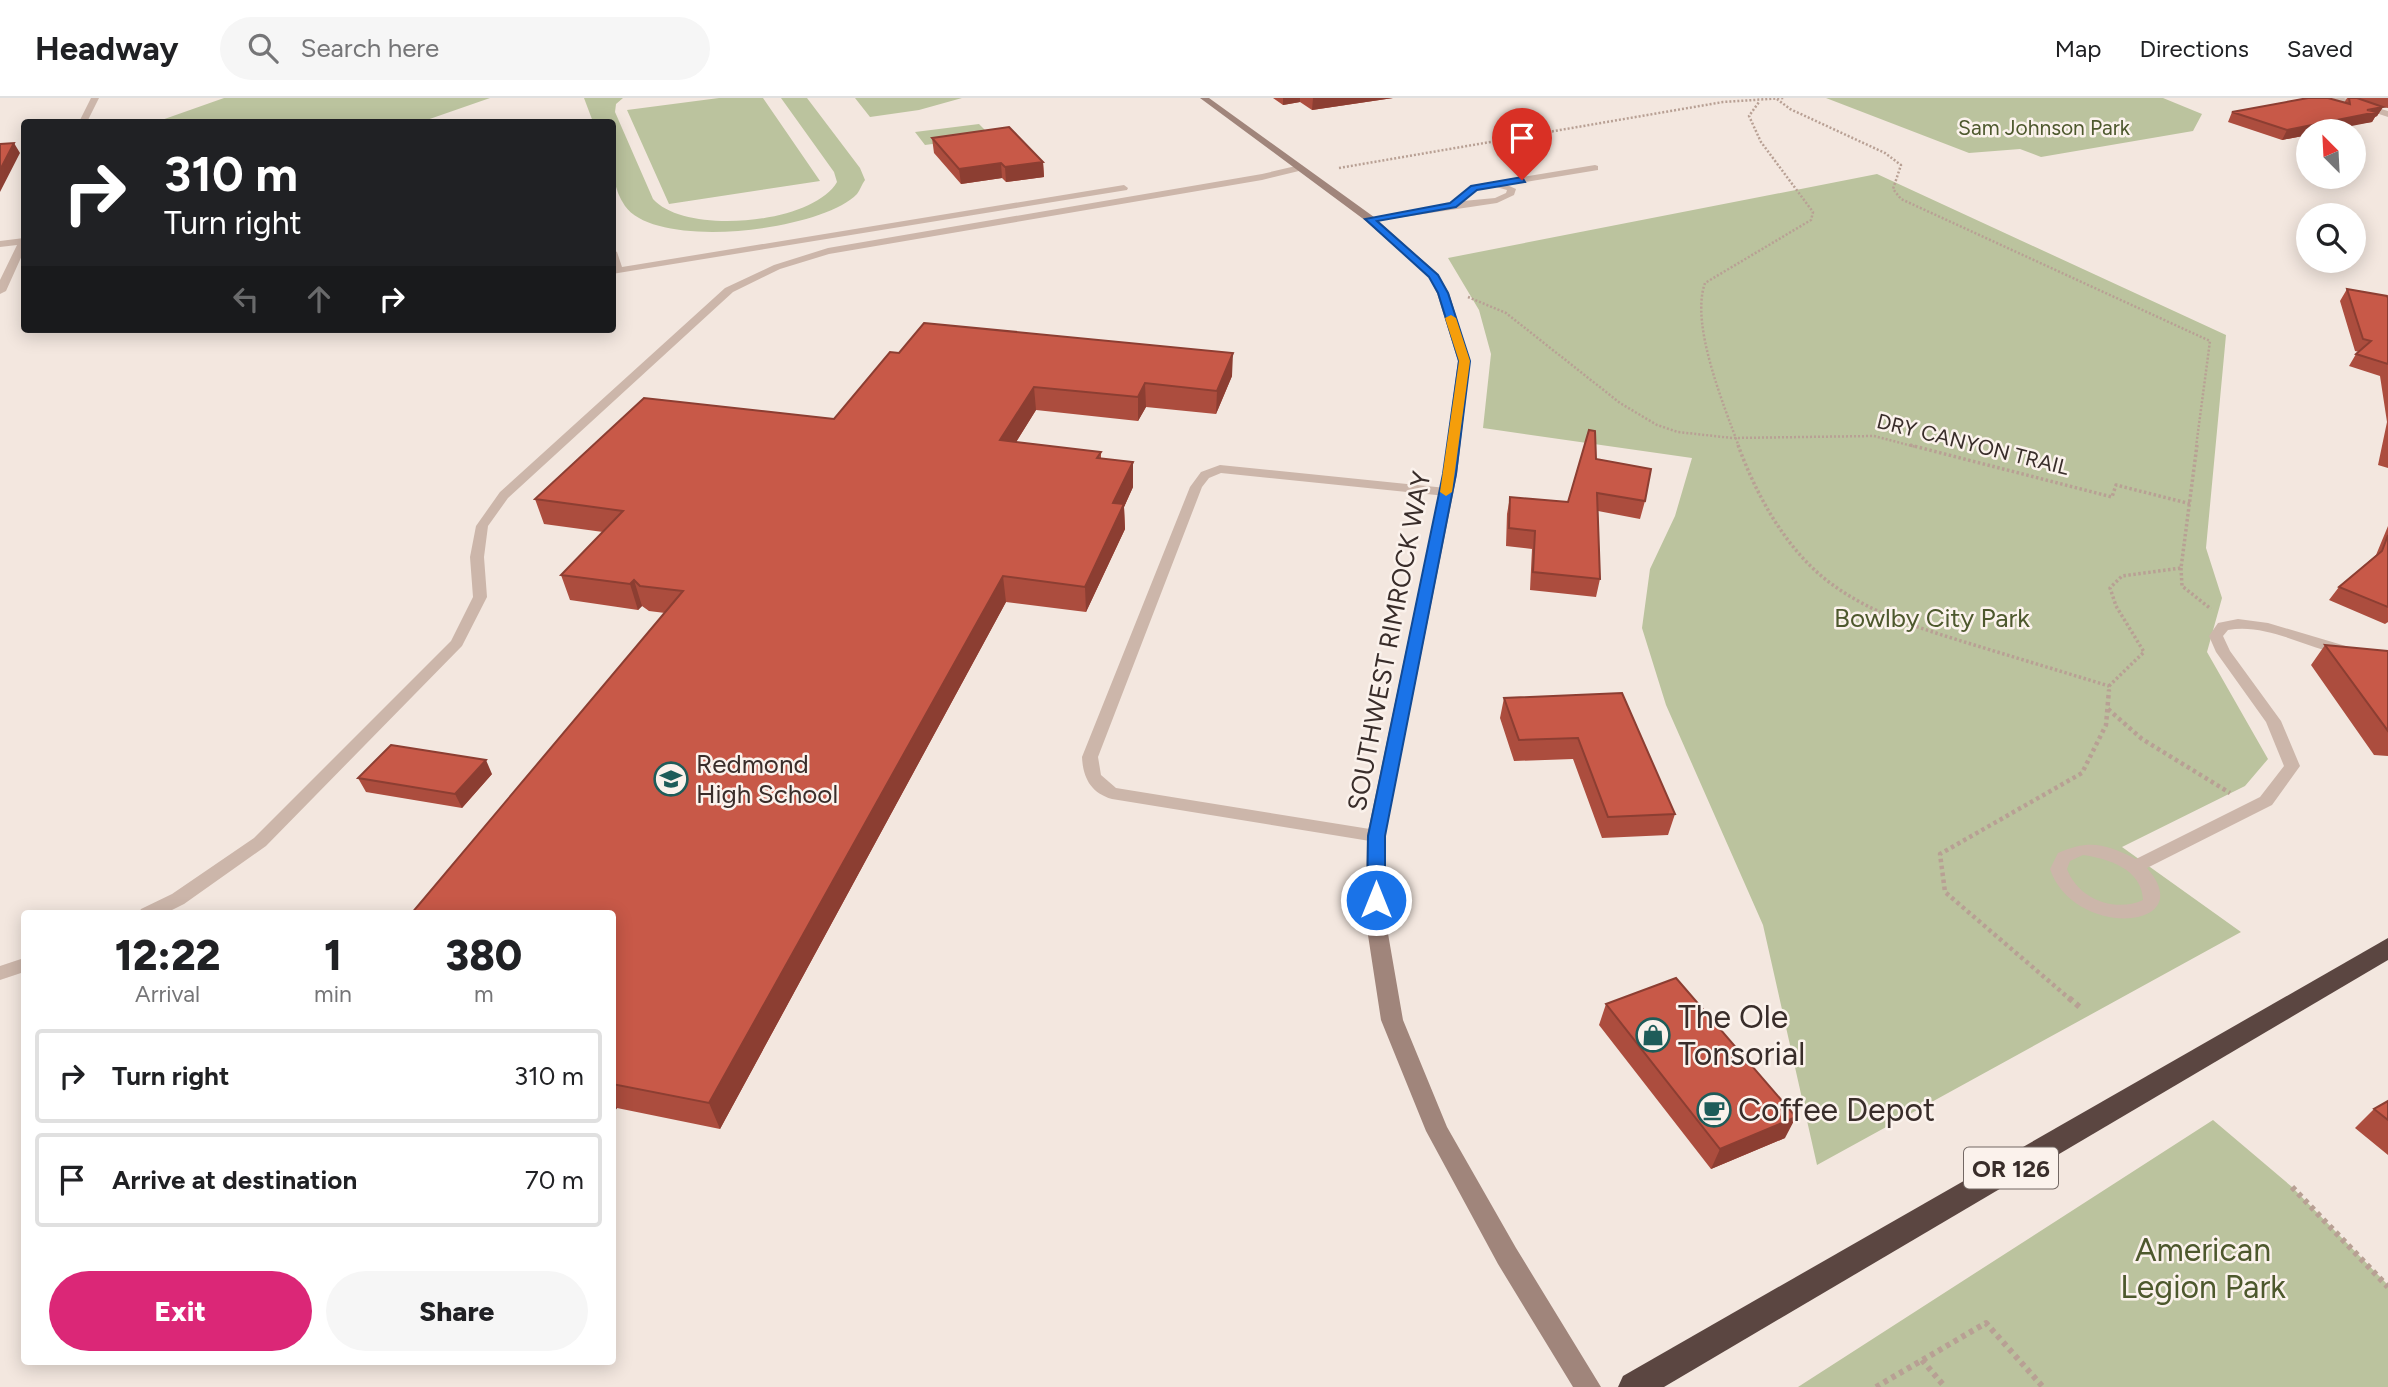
<!DOCTYPE html>
<style>
body{margin:0;font-family:Figtree,sans-serif;background:#f6f6f6;color:#202124;height:100vh;display:flex;flex-direction:column;font-size:26px;white-space:nowrap}
*{box-sizing:border-box;margin:0}
p{font-size:23px;color:#757577}
.icon{flex:none;width:38px;height:38px;fill:none;stroke:currentColor;stroke-width:2;stroke-linecap:round;stroke-linejoin:round}
.map{position:relative;flex:1;overflow:hidden}
.panel{position:absolute;left:21px;top:812px;width:595px;height:455px;display:flex;flex-direction:column;background:#fff;border-radius:7px;box-shadow:0 4px 18px #0003}
.panel>*{flex:none}
.banner{position:absolute;left:21px;top:21px;width:595px;height:214px;border-radius:7px;box-shadow:0 4px 18px #0003;background:#202124;color:#fff;overflow:hidden}
.needle{width:46px;rotate:336deg}
.fabs{position:absolute;left:2296px;top:21px;display:grid;gap:14px}
.fabs a{display:grid;place-items:center;width:70px;height:70px;border-radius:50%;background:#fff;box-shadow:0 4px 18px #0003;font-size:35px}
.pin{position:absolute;display:grid;place-items:center;width:60px;height:60px;color:#fff;margin:-72px -30px;border-radius:50% 50% 50% 0;rotate:-45deg;box-shadow:0 0 7px #0007}
.pin .icon{rotate:45deg}
.me{position:absolute;width:77px;margin:-38px;rotate:0deg;stroke-linejoin:round;filter:drop-shadow(0 0 5px #0008)}
.turn{display:flex;align-items:center;gap:24px;height:147px;padding:0 28px;font-size:32px}
.turn .icon{width:91px;height:91px;stroke-width:2.5}
.turn b{display:block;font-size:49px;line-height:60px}
.lanes{display:flex;align-items:center;height:66px;padding:0 28px;background:#0003;justify-content:center;gap:35px;direction:ltr}
.lanes .off{opacity:.35}
.eta{display:flex;justify-content:space-evenly;align-items:center;height:119px;text-align:center}
.eta b{font-size:42px;font-weight:800;line-height:49px}
.primary-button{display:flex;gap:14px;margin-top:auto;padding:14px 28px}
.primary-button a{flex:1;height:80px;border-radius:42px;background:#db2777;color:#fff;font-size:28px;font-weight:800;line-height:80px;text-align:center}
.primary-button a+a{background:#f6f6f6;color:#202124}
ul{padding:0;list-style:none}
li{display:flex;align-items:center;gap:21px;height:94px;margin:0 14px 10px;padding:0 14px;border:4px solid #e0e0e0;border-radius:7px}
li div{flex:1}
li b{display:block;font-size:26px}
li em{font-style:normal}
header{display:flex;align-items:center;gap:42px;box-sizing:border-box;height:98px;padding:0 35px;background:#fff;border-bottom:2px solid #e0e0e0}
header strong{font-size:33px}
nav{display:flex;gap:38px;margin-inline-start:auto;font-size:24px}
.search{width:490px;height:63px;background:#f6f6f6;display:flex;align-items:center;gap:18px;box-sizing:border-box;padding:0 24px;border-radius:38px;color:#757577;font-size:26px}
.map>svg:first-child{display:block}
.green{fill:#bbc39e}
.lines{fill:none;stroke-linecap:round;stroke-linejoin:round}
.path-far3{stroke:#b8a094;stroke-width:2.5;stroke-dasharray:2 2;stroke-linecap:butt}
.path-far2{stroke:#b8a094;stroke-width:3.5;stroke-dasharray:2.5 2.5;stroke-linecap:butt}
.path-far1{stroke:#b8a094;stroke-width:4.5;stroke-dasharray:3.5 3.5;stroke-linecap:butt}
.path{stroke:#b8a094;stroke-width:6;stroke-dasharray:4.5 4.5;stroke-linecap:butt}
.lane{fill:#ccb6aa;fill-rule:evenodd}
.street{fill:#ccb6aa;fill-rule:evenodd}
.secondary{fill:#a0857b;fill-rule:evenodd}
.highway{fill:#5b4641;fill-rule:evenodd}
.wall{fill:#ac4d3e}
.shaded-wall{fill:#8c3e32}
.building{fill:#c85948;stroke:#8c3e32;stroke-width:2}
.route{fill:#1a73e8;stroke:#114b97;stroke-width:2}
.slow{fill:#f59e0b}
.labels{text-anchor:middle;dominant-baseline:central;stroke-width:5;stroke-linejoin:round;paint-order:stroke}
.far-park-label{font-size:21px;fill:#4d582d;stroke:#fbf2ec}
.far-street-label{font-size:21px;fill:#392d2a;stroke:#fbf2ec}
.shield{fill:#fbf2ec;stroke:#736864;stroke-width:2}
.shield-label{font-size:24px;font-weight:bold;fill:#392d2a}
.park-label{font-size:26px;fill:#4d582d;stroke:#fbf2ec}
.street-label{font-size:26px;fill:#392d2a;stroke:#fbf2ec}
.poi-label{font-size:26px;fill:#392d2a;stroke:#fbf2ec;text-anchor:start}
.near-poi-label{font-size:32px;fill:#392d2a;stroke:#fbf2ec;text-anchor:start}
.near-park-label{font-size:32px;fill:#4d582d;stroke:#fbf2ec}
</style>
<header>
<strong>Headway</strong>
<div class="search"><svg class="icon" aria-label="search" viewBox="0 0 24 24"><circle cx="10" cy="10" r="6"/><path d="M15 15l6 6"/></svg>Search here</div>
<nav><a>Map</a><a>Directions</a><a>Saved</a></nav>
</header>
<div class="map">
<svg width="2388" height="1289" viewBox="0 0 2388 1289">
<rect width="100%" height="100%" fill="#f3e7df"/>
<!-- green -->
<path class="green" d="M224,0h266l-69,24h-265z
M584,0h39l-7,6 -1,8 38,87c33,37 160,25 184,-17l-3,-10 -53,-74h26l53,70 5,12c-3,4 -5,10 -8,14 -36,37 -200,57 -232,12 -17,-24 -12,-56 -13,-84h-19z
M719,0h44l57,83 -151,23 -42,-94z
M855,0h107l-43,12 -49,7z
M1826,0h337l39,16 -9,17 -152,26 -21,-8 -51,4z
M979,26l12,12 -66,9 -10,-13z
M1877,76l349,161 -20,213 16,50 -15,54 61,107 -23,27 -123,61 119,85 -424,233 -54,-240 -97,-220 -24,-77 8,-59 25,-53 17,-58 -209,-30 8,-74 -12,-44 -31,-52z
M2213,1022l79,67 96,98v102h-590z"/>
<g class="lines">
<!-- path-far3 -->
<path class="path-far3" d="M1777,1l13,10 95,44 16,12 -8,24 8,10 309,142 -14,106
M1339,70l384,-66 61,-4
M1468,199l38,16 114,90 37,22 21,7 54,6 142,-2 42,11
M1739,349c-15,-42 -49,-122 -34,-164l106,-63 2,-8 -52,-70 -12,-26 10,-14"/>
<!-- path-far2 -->
<path class="path-far2" d="M1738,347c19,52 50,108 95,140 41,30 90,44 138,59 46,14 92,28 138,42v5
M1910,347l202,52 4,-12 75,19
M2181,470l1,18 29,23
M2109,588l35,-34 -28,-46 -6,-18 12,-12 59,-8 16,-123"/>
<!-- path-far1 -->
<path class="path-far1" d="M2108,611l34,30 88,54
M2071,902l-126,-108 -5,-38 142,-81 24,-48 3,-35"/>
<!-- path -->
<path class="path" d="M2069,900l13,11
M2292,1089l96,100
M1922,1262l23,27
M1876,1289l110,-64 57,64"/>
<!-- lane -->
<path class="lane" d="M1300,67l3,1v4l-41,10 -433,74 -49,15 -47,23 -225,206 -20,28 -4,31 3,40 -25,49 -196,200 -82,58 -20,10h-26l3,-5 31,-15 82,-56 197,-197 22,-44 -3,-40 6,-31 24,-34 225,-204 49,-23 54,-17 434,-74z
M1595,67l3,1v4l-91,15 9,4 -2,6 -17,8 -127,19 -5,-3 85,-16 24,-18zM1496,89l11,3 -1,3 -11,5 -32,3 14,-11z
M1124,87l4,3 -1,2 -515,84v-25l5,3 5,15z
M1220,367l226,23 6,4 -6,4 -225,-23 -12,5 -7,9 -104,270 3,18 15,13 260,42 6,2 2,4 -2,4 -6,2 -264,-43c-21,-6 -29,-21 -30,-42l108,-270 11,-15z
M2238,521l30,4 81,24 2,3 -7,5c-38,-7 -77,-32 -116,-25l-5,6 7,15 51,70 19,45 -28,39 -125,63c54,62 -73,72 -97,1l8,-16c32,-14 47,-9 78,6l124,-62 24,-31 -18,-44 -50,-70 -7,-16 9,-13zM2083,757c26,4 59,14 60,45 -28,13 -65,-1 -76,-31l3,-8z
M24,860v14l-24,8v-14z"/>
<!-- street -->
<path class="street" d="M91,0h8l-12,24h-8z
M2331,0h13l44,13v6z
M24,140v13l-18,40 -6,3v-14l17,-35 -17,2v-6z"/>
<!-- secondary -->
<path class="secondary" d="M1200,0h9l165,119 63,56 12,20 21,68 -13,113 -72,362 1,86 17,98 44,107 69,121 85,139h-28l-75,-123 -72,-133 -45,-111 -15,-98 1,-86 76,-362 15,-113 -21,-68 -8,-16 -63,-56z"/>
<!-- highway -->
<path class="highway" d="M2388,840v22l-724,427h-46l5,-11z"/>
</g>
<!-- wall -->
<path class="wall" d="M1273,0h120l-81,12 -12,-8 -17,3z
M2347,0h41v10l-5,-1 -6,9 -2,1 -3,5 -64,9v4l-26,5 -54,-18 4,-10 112,-9z
M932,40l111,24 1,15 -38,5 -4,-4 -41,6 -27,-31z
M2347,191l41,9v170l-10,-3 9,-43 -7,-46 -31,-10 7,-12 3,-2 -4,-1 -15,-50z
M890,254l342,24 -16,38 -70,-7 -8,14 -102,-11 -20,32 85,10v7l32,3v25l-9,20 1,22 -39,83 -80,-10 -286,527 -103,-21 -5,7v-201l53,-301 -16,-2 -7,-5 -4,4 -68,-10 -9,-25 42,-43 -59,-8 -9,-25 299,-80z
M1596,361l49,42 -5,18 -42,-8 2,68 -4,18 -66,-7 2,-41 -26,-3 1,-32 3,-17 58,5z
M2388,428v96l-3,2 -56,-24 10,-13 37,-32z
M2325,547l63,6v105l-14,-1 -63,-90z
M1622,595l53,121 -7,21 -66,3 -29,-79 -59,2 -14,-43 4,-20z
M492,676l-30,34 -96,-16 -8,-14z
M1606,906l179,134 -74,31 -112,-144z
M2388,1003v54l-33,-27 19,-19z"/>
<!-- shaded-wall -->
<path class="shaded-wall" d="M1283,0h17v4l-17,3z
M1313,0h80l-81,12z
M2383,9l-6,9 -2,1 -3,5 -46,9h-18v4l-26,5 5,-10z
M14,45l6,10 -20,39v-22z
M1043,64l1,15 -38,5 -1,-15z
M1001,65l1,15 -41,6 -2,-15z
M1233,255l-1,23 -16,38 1,-23z
M1145,285l1,24 -8,14v-24z
M1034,289l2,23 -34,55 -2,-25z
M1133,364v25l-9,20 1,22 -39,83 -1,-25 28,-84z
M1003,478l3,26 -286,527 -11,-26z
M634,482l8,26 -4,4 -8,-26z
M486,662l6,14 -30,34 -7,-14z
M612,1001l5,9 -5,7z
M1796,1019l-11,21 -74,31 9,-20z"/>
<!-- building -->
<path class="building" d="M2308,0h20l22,6 -1,-6h8l26,9 -16,3 10,2 -90,18 -55,-18z
M593,23v1h-16z
M1009,29l34,35 -38,5 -4,-4 -42,6 -27,-31z
M14,45l-14,27v-26z
M2347,191l40,7 1,2v66l-32,-10 15,-13 -8,-2z
M924,225l309,30 -16,38 -72,-8 -7,14 -104,-10 -34,53 101,12 -4,6 36,4 -20,41 11,1 -39,83 -82,-11 -294,527 -97,-19v-170h-201l272,-323 -43,-5 -6,-6 -4,4 -69,-9 62,-64 -88,-12 109,-101 190,21 56,-67 9,1z
M1589,332l6,1 1,28 55,10 -6,32 -48,-8 3,86 -67,-7 2,-41 -26,-3 1,-31 58,5z
M2388,437v72l-49,-20 43,-36z
M2325,547l63,6v80z
M1622,595l53,121 -67,3 -30,-79 -59,2 -15,-42z
M391,647l95,15 -31,34 -97,-16z
M1676,880l120,139 -76,32 -114,-145z
M2388,1003v19l-14,-11z"/>
<!-- route -->
<path class="route" d="M1522,79l3,5 -48,8 -21,17 -79,14 61,54 10,18 22,68 -14,113 -71,362v64l-3,5h-12l-3,-5 1,-64 75,-362 16,-113 -21,-68 -9,-16 -64,-58 85,-16 21,-17z"/>
<!-- slow -->
<path class="slow" d="M1451,217l5,3 14,43 -18,131 -6,4 -6,-4 19,-131 -14,-43z"/>
<!-- icons -->
<defs>
<symbol id="school-ring" viewBox="-11 -11 22 22"><circle r="9.5" fill="#fbf2ec" stroke="#1e5c59" stroke-width="1.5"/><path d="M0-5L7-2L0 1L-7-2ZM-4 1L0 2.5L4 1V4Q0 6-4 4Z" fill="#1e5c59"/></symbol>
<symbol id="shop-ring" viewBox="-11 -11 22 22"><circle r="9.5" fill="#fbf2ec" stroke="#1e5c59" stroke-width="1.5"/><path d="M-5-2.5h2.3a2.7 3.5 0 0 1 5.4 0H5L5.5 6h-11ZM-1.5-2.5h3a1.5 2.3 0 0 0-3 0Z" fill="#1e5c59"/></symbol>
<symbol id="cafe-ring" viewBox="-11 -11 22 22"><circle r="9.5" fill="#fbf2ec" stroke="#1e5c59" stroke-width="1.5"/><path d="M-5.5-4.5H6V0H3Q3 3.5 0 3.5H-2.5Q-5.5 3.5-5.5 0ZM3-3.2v2h1.7v-2ZM-6 4.5H4V6H-6Z" fill="#1e5c59"/></symbol>
</defs>
<g fill-rule="evenodd">
<use href="#school-ring" x="652" y="662" width="38" height="38"/>
<use href="#shop-ring" x="1634" y="918" width="38" height="38"/>
<use href="#cafe-ring" x="1695" y="993" width="38" height="38"/>
</g>
<g class="labels">
<!-- far-park labels -->
<g class="far-park-label">
<text x="2044" y="29">Sam Johnson Park</text>
</g>
<!-- far-street labels -->
<g class="far-street-label">
<text transform="translate(1973 346) rotate(14)">DRY CANYON TRAIL</text>
</g>
<!-- shield labels -->
<rect class="shield" x="1964" y="1049.5" width="94" height="41" rx="5"/>
<g class="shield-label">
<text x="2011" y="1070">OR 126</text>
</g>
<!-- park labels -->
<g class="park-label">
<text x="1932" y="520">Bowlby City Park</text>
</g>
<!-- street labels -->
<g class="street-label">
<text transform="translate(1389 543) rotate(-79)">SOUTHWEST RIMROCK WAY</text>
</g>
<!-- poi labels -->
<g class="poi-label">
<text x="696" y="666">Redmond<tspan x="696" dy="30">High School</tspan></text>
</g>
<!-- near-poi labels -->
<g class="near-poi-label">
<text x="1678" y="919">The Ole<tspan x="1678" dy="37">Tonsorial</tspan></text>
<text x="1738" y="1012">Coffee Depot</text>
</g>
<!-- near-park labels -->
<g class="near-park-label">
<text x="2203" y="1152">American<tspan x="2203" dy="37">Legion Park</tspan></text>
</g>
</g>
</svg>
<div class="fabs">
<a><svg class="needle" viewBox="-14 -14 28 28"><path d="M0-13l5 13h-10z" fill="#e53935"/><path d="M0 13l5-13h-10z" fill="#757577"/></svg></a>
<a><svg class="icon" aria-label="search" viewBox="0 0 24 24"><circle cx="10" cy="10" r="6"/><path d="M15 15l6 6"/></svg></a>
</div>
<div class="pin" style="left:1522px;top:82px;background:#d93025"><svg class="icon" aria-label="arrive" viewBox="0 0 24 24"><path d="M6 21V4h12l-3 4 3 4H6"/></svg></div>
<svg class="me" style="left:1376px;top:802px" viewBox="-20 -20 40 40"><circle r="17" fill="#1a73e8" stroke="#fff" stroke-width="3"/><path d="M0-11L8 9 0 5-8 9z" fill="#fff"/></svg>
<div class="banner">
<div class="turn"><svg class="icon" aria-label="right" viewBox="0 0 24 24"><path d="M7 20v-9h11M14 6l5 5-5 5"/></svg><div><b>310 m</b>Turn right</div></div>
<div class="lanes"><svg class="icon off" aria-label="left" viewBox="0 0 24 24"><path d="M17 20v-9H6M10 6l-5 5 5 5"/></svg><svg class="icon off" aria-label="ahead" viewBox="0 0 24 24"><path d="M12 20V5M6 11l6-6 6 6"/></svg><svg class="icon" aria-label="right" viewBox="0 0 24 24"><path d="M7 20v-9h11M14 6l5 5-5 5"/></svg></div>
</div>
<section class="panel">
<div class="eta">
<div><b>12:22</b><p>Arrival</p></div>
<div><b>1</b><p>min</p></div>
<div><b>380</b><p>m</p></div>
</div>
<ul>
<li><svg class="icon" aria-label="right" viewBox="0 0 24 24"><path d="M7 20v-9h11M14 6l5 5-5 5"/></svg><div><b>Turn right</b></div><em>310 m</em></li>
<li><svg class="icon" aria-label="arrive" viewBox="0 0 24 24"><path d="M6 21V4h12l-3 4 3 4H6"/></svg><div><b>Arrive at destination</b></div><em>70 m</em></li>
</ul>
<div class="primary-button"><a>Exit</a><a>Share</a></div>
</section>
</div>
